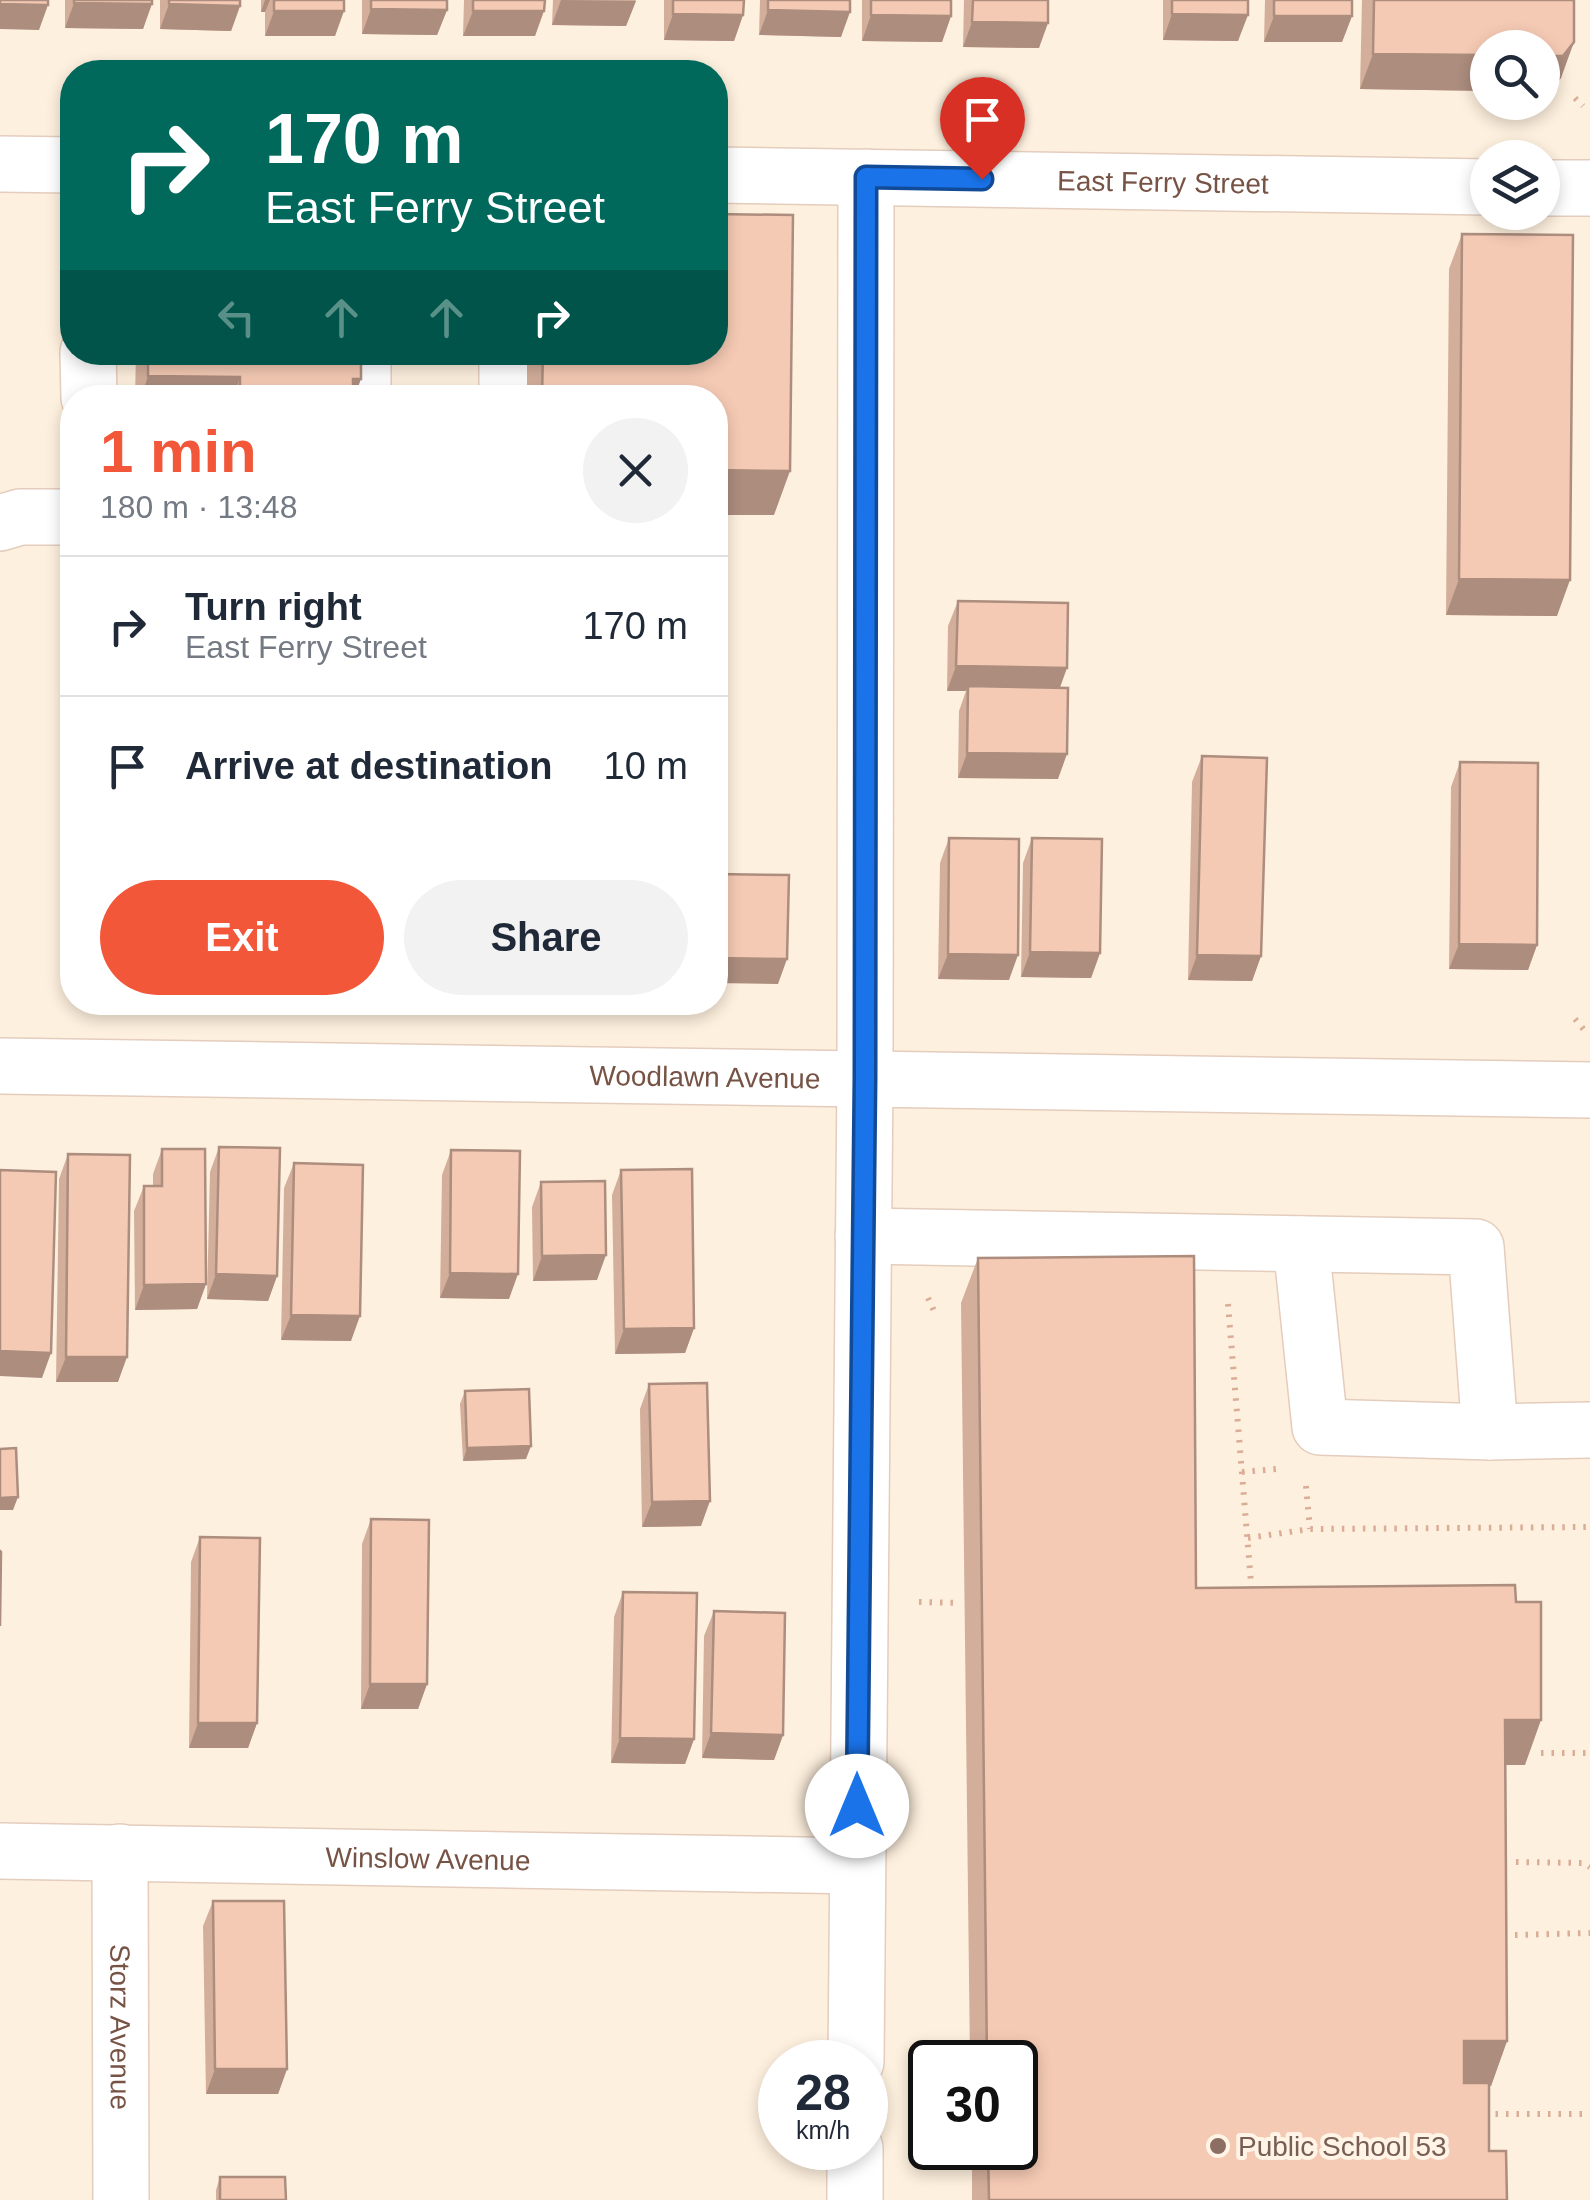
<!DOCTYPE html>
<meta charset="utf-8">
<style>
body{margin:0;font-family:Helvetica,sans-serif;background:#f2f2f3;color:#1f2937;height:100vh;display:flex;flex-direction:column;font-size:38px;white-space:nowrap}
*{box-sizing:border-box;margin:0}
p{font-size:32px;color:#747a83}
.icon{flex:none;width:55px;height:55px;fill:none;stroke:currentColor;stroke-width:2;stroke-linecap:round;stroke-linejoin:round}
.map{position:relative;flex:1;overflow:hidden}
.details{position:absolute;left:60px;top:385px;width:668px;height:630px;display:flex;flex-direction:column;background:#fff;border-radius:40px;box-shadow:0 5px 15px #0003}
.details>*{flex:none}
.top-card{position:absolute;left:60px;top:60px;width:668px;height:305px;border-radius:40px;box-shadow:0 5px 15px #0003;background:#00695c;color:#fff;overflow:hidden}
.fabs{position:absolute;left:1470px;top:30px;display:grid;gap:20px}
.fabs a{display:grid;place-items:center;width:90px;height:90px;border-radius:50%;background:#fff;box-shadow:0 5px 15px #0003;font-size:50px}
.speed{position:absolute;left:758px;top:2040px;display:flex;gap:20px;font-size:50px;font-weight:700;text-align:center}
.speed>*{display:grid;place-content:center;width:130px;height:130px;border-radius:50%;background:#fff;box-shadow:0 5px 15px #0003;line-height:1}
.speed small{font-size:25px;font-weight:400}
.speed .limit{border:5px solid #111;border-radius:15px;background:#fff;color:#111}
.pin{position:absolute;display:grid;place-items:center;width:85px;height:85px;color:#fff;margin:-102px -42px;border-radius:50% 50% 50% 0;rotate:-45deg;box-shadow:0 0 10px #0007}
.pin .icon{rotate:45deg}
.me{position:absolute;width:110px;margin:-55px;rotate:0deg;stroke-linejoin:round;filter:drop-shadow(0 0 8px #0008)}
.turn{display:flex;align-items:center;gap:35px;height:210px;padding:0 40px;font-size:45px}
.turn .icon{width:130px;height:130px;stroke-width:2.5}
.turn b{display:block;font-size:70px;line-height:85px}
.lanes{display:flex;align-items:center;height:95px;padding:0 40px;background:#0003;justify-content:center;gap:50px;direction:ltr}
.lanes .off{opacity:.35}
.round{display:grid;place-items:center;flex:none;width:105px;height:105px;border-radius:52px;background:#f2f2f3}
.head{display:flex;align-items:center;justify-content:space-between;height:170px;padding:0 40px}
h1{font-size:60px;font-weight:700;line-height:75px;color:#f25739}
.button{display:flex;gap:20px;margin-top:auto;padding:20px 40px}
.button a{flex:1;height:115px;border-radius:60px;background:#f25739;color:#fff;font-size:40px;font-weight:700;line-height:115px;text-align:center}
.button a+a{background:#f2f2f3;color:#1f2937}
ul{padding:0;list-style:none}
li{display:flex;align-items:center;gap:30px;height:140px;padding:0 40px;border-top:2px solid #e0e1e3}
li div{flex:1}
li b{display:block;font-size:38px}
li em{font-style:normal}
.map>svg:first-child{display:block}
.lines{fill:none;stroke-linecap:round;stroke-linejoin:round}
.minor-casing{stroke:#e4cdbd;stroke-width:58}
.path{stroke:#daad97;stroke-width:6;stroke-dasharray:2.5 8;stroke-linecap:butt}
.minor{stroke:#fff;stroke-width:55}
.wall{fill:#d3ae9b}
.shaded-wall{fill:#ac8d7e}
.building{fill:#f5cab4;stroke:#ac8d7e;stroke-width:2.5}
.route-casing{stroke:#114b97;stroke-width:25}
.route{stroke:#1a73e8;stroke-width:18}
.education-dot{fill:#8d6e63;stroke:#fff4e6;stroke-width:4}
.labels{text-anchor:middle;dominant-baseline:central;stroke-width:8;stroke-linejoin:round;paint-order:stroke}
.street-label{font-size:28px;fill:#765345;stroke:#fff4e6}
.education-label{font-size:28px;fill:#785e54;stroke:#fff4e6;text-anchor:start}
</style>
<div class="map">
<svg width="1590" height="2200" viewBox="0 0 1590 2200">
<rect width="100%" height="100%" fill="#fef0de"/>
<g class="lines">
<defs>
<g id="minor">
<path d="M0,164l72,1"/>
<path id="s1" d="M715,175l773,12"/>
<path d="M1542,188h48"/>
<path d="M88,352l1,46"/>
<path d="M363,352v46"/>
<path d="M507,352v46"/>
<path d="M0,523l20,-6h52"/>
<path id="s2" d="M0,1066l1590,24"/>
<path d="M863,1236l613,11 14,185 100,-2"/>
<path d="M1301,1244l19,183 170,5"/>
<path id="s3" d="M0,1851l857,15"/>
<path id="s4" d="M120,1852l1,348"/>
<path d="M856,2062l9,-985 1,-900"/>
<path d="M855,2200v-52"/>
</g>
</defs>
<!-- minor casing -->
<use href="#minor" class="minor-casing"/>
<!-- path -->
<path class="path" d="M1575,98l8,8
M1575,1019l10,12
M928,1298l6,13
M1228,1304l24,291
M1242,1472l34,-3
M1306,1486l4,43
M1248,1538l62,-9 280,-2
M919,1602l39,1
M1541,1753h49
M1516,1862l68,1 6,4
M1515,1935l75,-2
M1485,2114h101"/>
<!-- minor -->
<use href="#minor" class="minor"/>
</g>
<!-- wall -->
<path class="wall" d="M65,0h87l-9,29 -78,-1z
M160,0h80v6l-9,25 -71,-2z
M261,0h84l-10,36h-70v-24h-4z
M362,0h85v10l-10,25 -75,-1z
M464,0h81l-10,36h-72z
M553,0h83l-10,26 -74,-1z
M664,0h80l-1,15 -9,26 -70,-1z
M760,0h90l-9,37 -82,-2z
M862,0h89v16l-9,26 -80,-1z
M964,0h84l-9,48 -76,-1z
M1163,0h85l-10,41 -75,-1z
M1265,0h87v16l-10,26h-78z
M1362,0h212l-13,78 -11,14 -190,-3z
M1462,234l95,382 -111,-1 3,-346z
M136,352h225l-7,46h-219z
M527,352h188l59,163 -59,-117h-188z
M958,601l102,87 -2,91 -100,-1 1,-67 7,-20h-19l1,-65z
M1202,756l59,200 -9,25 -64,-1 4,-198z
M1460,762l77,183 -9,25 -79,-1 2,-182z
M72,822v135l-11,-1 2,-109z
M949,838l60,142 -71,-1 2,-116z
M1032,838l68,115 -9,25 -70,-1 2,-114z
M219,1147l58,129 -9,25 -61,-2 3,-127z
M162,1149l44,135 -9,25 -62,1 -1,-99 10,-25h9v-12z
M451,1150l58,149 -69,-1 2,-123z
M68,1154l50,228h-62l3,-203z
M294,1163l57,178 -70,-1 3,-152z
M621,1170l73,158 -9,25 -70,1 -3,-159z
M541,1182l56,98 -64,1 -1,-74z
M978,1258l218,330 329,177h-20l2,276 -16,45h-2v65l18,49h-535v-52h43v-86h-45l-9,-759z
M649,1384l52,142 -59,1 -2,-118z
M465,1391l61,68 -63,2 -3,-57z
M371,1519l56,165 -9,25h-57l1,-165z
M200,1537l57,186 -9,25h-59l2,-186z
M623,1592l71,147 -9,25 -74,-1 3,-146z
M714,1611l69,124 -9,25 -72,-2 2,-122z
M213,1901l74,168 -9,25h-72l-3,-168z
M220,2177l66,23h-70v-10z"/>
<!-- shaded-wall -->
<path class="shaded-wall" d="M265,0h5l-5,12h-4z
M340,0h5l-4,11h3l-9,25h-70l9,-25z
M561,0l75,1 -10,25 -74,-1z
M74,3l78,1 -9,25 -78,-1z
M0,4l48,1 -9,25 -39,-1z
M169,4l71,2 -9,25 -71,-2z
M371,9l76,1 -10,25 -75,-1z
M768,10l82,2 -9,25 -82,-2z
M473,11h71l-9,25h-72z
M673,14l70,1 -9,26 -70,-1z
M1172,14l76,1 -10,26 -75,-1z
M871,15l80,1 -9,26 -80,-1z
M1274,16h78l-10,26h-78z
M972,22l76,1 -9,25 -76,-1z
M1574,42l-13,36 -11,14 -8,-1v-35z
M1373,54l115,1v36l-128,-2z
M148,376l92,1 -7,21h-92z
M353,379h8l-7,19h-7z
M715,470l75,1 -16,44h-59z
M1459,579l111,1 -13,36 -111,-1z
M956,666l111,2 -9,25 -90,-7 -2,5h-19z
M967,753l100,1 -9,25 -100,-1z
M70,931h2v26l-11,-1z
M1459,944l78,1 -9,25 -79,-1z
M1030,952l70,1 -9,25 -70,-1z
M948,954l70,1 -9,25 -71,-1z
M1197,955l64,1 -9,25 -64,-1z
M715,958l72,1 -9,25 -63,-1z
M606,1255l-9,25 -64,1 9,-25z
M450,1273l68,1 -9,25 -69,-1z
M216,1274l61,2 -9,25 -61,-2z
M206,1284l-9,25 -62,1 9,-25z
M291,1315l69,1 -9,25 -70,-1z
M694,1328l-9,25 -70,1 9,-25z
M0,1351l51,2 -9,25 -42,-2z
M66,1357h61l-9,25h-62z
M531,1446l-5,13 -63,2 4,-13z
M18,1497l-5,13h-13v-12z
M710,1501l-9,25 -59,1 10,-25z
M370,1684h57l-9,25h-57z
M1505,1720h36l-16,45h-37z
M198,1723h59l-9,25h-59z
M711,1733l72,2 -9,25 -72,-2z
M620,1738l74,1 -9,25 -74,-1z
M1464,2041h43l-16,45h-43z
M215,2069h72l-9,25h-72z"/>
<!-- building -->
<path class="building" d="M0,0h48v5l-48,-1z
M74,0h78v4l-78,-1z
M169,0h71v6l-71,-2z
M274,0h70v11h-70z
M371,0h76v10l-76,-1z
M473,0h72l-1,11h-71z
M673,0h71l-1,15 -70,-1z
M768,0h82v12l-82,-2z
M871,0h80v16l-80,-1z
M973,0h75v23l-76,-1z
M1172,0h76v15l-76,-1z
M1274,0h78v16h-78z
M1374,0h200v42l-11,14h-21v-8h-54v7l-115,-1z
M715,214l78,1 -3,256 -75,-1v-72h-173l1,-46h172z
M1462,234l111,1 -3,345 -111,-1z
M148,352h213v27h-8v19h-113v-21l-92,-1z
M958,601l110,2 -1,65 -111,-2z
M968,686l100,2 -1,66 -100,-1z
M1202,756l65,2 -6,198 -64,-1z
M1460,762l78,1 -1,182 -78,-1z
M72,822v109h-2z
M949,838l70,1 -1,116 -70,-1z
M1032,838l70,1 -2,114 -70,-1z
M715,874l74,1 -2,84 -72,-1z
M219,1147l61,1 -3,128 -61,-2z
M162,1149h43l1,135 -62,1v-99h18z
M451,1150l69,1 -2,123 -68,-1z
M68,1154l62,1 -3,202h-61z
M294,1163l69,2 -3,151 -69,-1z
M692,1169l2,159 -70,1 -3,-159z
M0,1170l56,2 -5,181 -51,-2z
M605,1181l1,74 -64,1 -1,-74z
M1194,1256l2,332 319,-3 1,17h25v118h-36l2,321h-43v42h25v68h17l1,49h-518l-1,-52h27v-86h-28l-9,-804z
M707,1383l3,118 -58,1 -3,-118z
M529,1389l2,57 -64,2 -2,-57z
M16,1448l2,49 -18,1v-49z
M371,1519l58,1 -2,164h-57z
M200,1537l60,1 -3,185h-59z
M0,1551l1,1 -1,74z
M623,1592l74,1 -3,146 -74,-1z
M714,1611l71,2 -2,122 -72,-2z
M213,1901h71l3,168h-72z
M220,2177h65l1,23h-66z"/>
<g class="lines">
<defs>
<path id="route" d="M857,1806l8,-729 1,-900 116,2"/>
</defs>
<!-- route casing -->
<use href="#route" class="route-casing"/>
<!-- route -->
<use href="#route" class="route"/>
</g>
<!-- markers -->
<circle class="education-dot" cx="1218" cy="2146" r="10"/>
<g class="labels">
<!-- street labels -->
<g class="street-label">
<text stroke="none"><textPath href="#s1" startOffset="448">East Ferry Street</textPath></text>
<text stroke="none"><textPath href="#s2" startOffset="705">Woodlawn Avenue</textPath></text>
<text stroke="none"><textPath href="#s3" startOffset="428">Winslow Avenue</textPath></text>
<text stroke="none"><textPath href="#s4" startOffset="175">Storz Avenue</textPath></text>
</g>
<!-- education labels -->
<g class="education-label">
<text x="1238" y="2146">Public School 53</text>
</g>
</g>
</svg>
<div class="fabs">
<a><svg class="icon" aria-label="search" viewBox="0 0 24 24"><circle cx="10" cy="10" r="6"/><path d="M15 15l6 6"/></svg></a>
<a><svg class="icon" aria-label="layers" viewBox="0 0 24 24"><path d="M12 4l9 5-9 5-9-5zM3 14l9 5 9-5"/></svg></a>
</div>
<div class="speed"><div>28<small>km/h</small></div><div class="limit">30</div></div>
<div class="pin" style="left:982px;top:179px;background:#d93025"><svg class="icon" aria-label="arrive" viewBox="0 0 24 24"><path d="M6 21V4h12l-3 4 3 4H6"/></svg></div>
<svg class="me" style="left:857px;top:1806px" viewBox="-20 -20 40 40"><circle r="19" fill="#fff"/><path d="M0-13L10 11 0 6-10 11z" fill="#1a73e8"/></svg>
<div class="top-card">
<div class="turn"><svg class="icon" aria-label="right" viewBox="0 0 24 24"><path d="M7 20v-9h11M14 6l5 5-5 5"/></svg><div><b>170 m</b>East Ferry Street</div></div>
<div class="lanes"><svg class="icon off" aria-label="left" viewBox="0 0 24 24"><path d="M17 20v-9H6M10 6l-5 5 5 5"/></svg><svg class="icon off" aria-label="ahead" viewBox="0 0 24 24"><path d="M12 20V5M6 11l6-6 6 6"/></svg><svg class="icon off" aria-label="ahead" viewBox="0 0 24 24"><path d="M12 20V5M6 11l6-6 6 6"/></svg><svg class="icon" aria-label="right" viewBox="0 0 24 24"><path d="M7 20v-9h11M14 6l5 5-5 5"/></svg></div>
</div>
<section class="details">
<div class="head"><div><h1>1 min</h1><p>180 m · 13:48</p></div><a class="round"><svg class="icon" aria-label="close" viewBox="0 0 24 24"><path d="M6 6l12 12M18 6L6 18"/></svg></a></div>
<ul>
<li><svg class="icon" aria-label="right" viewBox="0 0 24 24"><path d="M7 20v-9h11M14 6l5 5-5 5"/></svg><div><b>Turn right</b><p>East Ferry Street</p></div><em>170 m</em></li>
<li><svg class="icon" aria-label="arrive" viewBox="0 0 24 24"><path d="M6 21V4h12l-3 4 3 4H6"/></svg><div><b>Arrive at destination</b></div><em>10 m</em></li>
</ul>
<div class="button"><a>Exit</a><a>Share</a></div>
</section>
</div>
